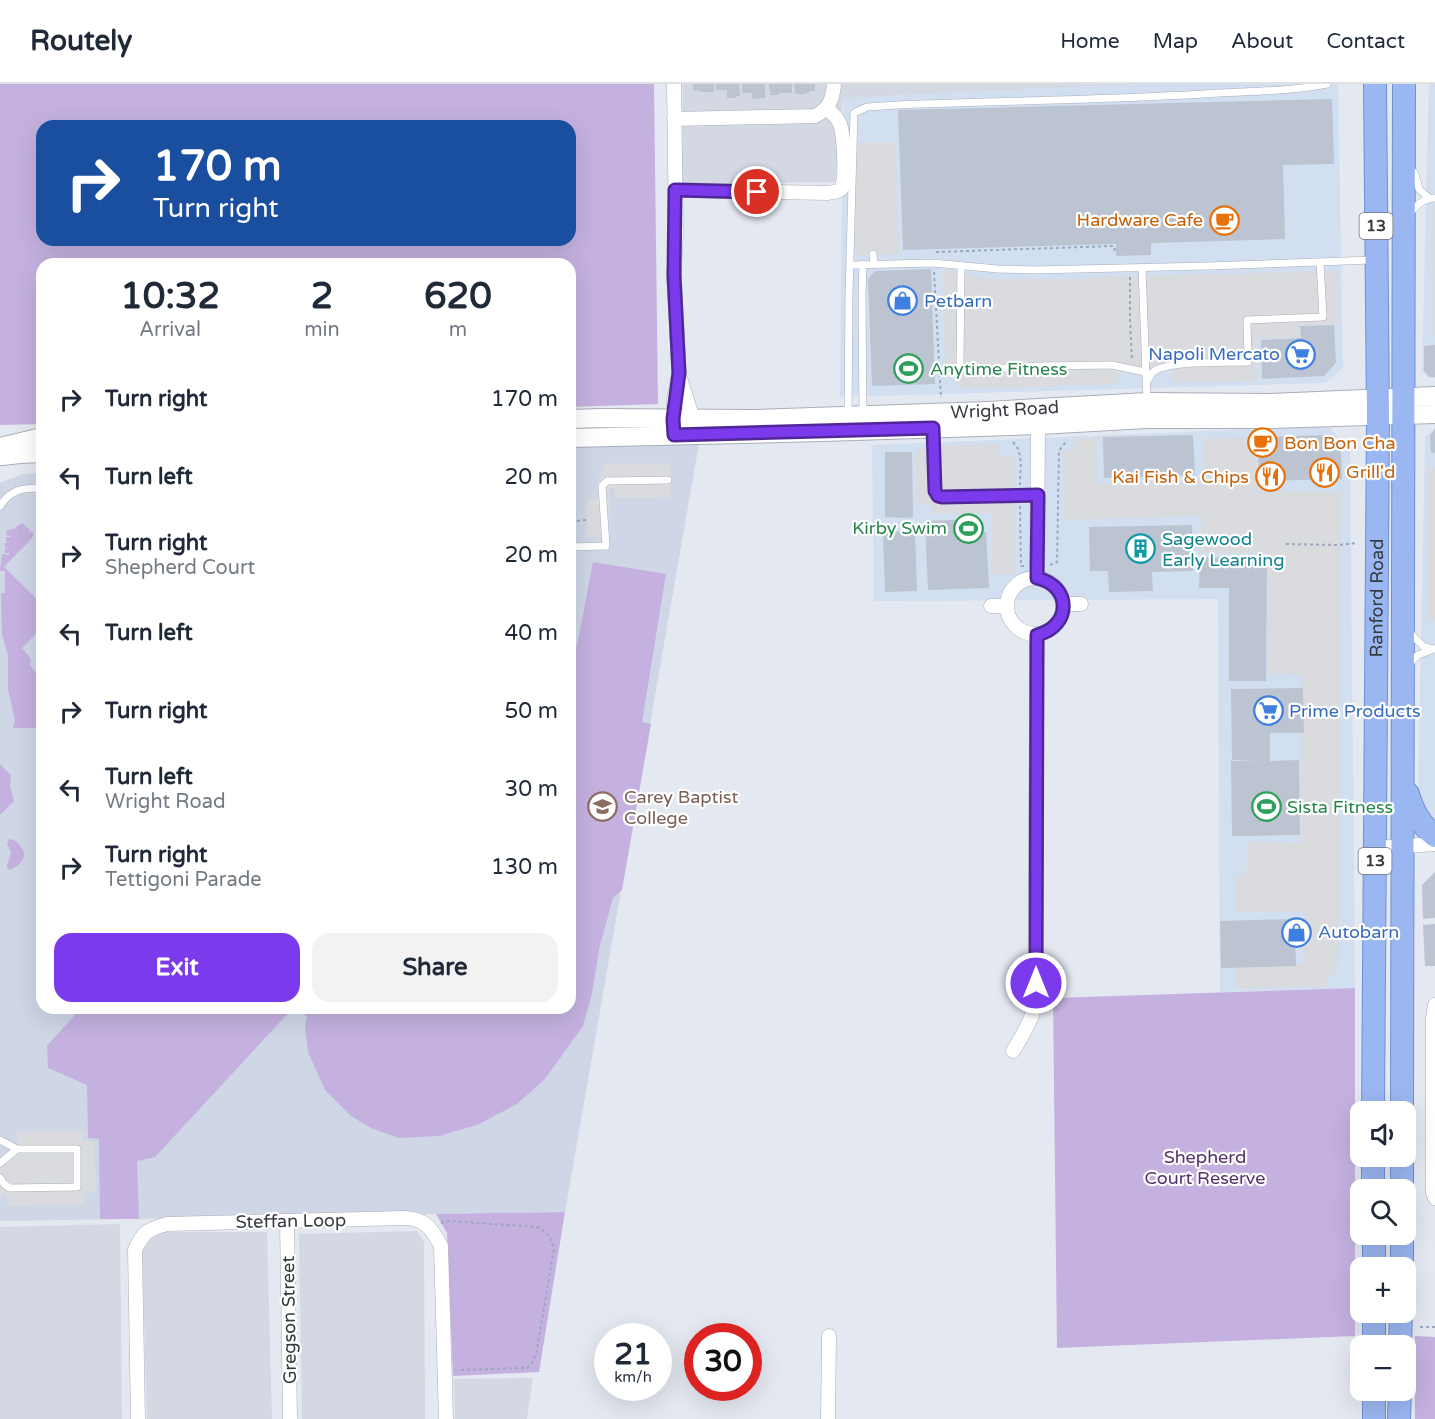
<!DOCTYPE html>
<meta charset="utf-8">
<style>
body{margin:0;font-family:"Varela Round",sans-serif;background:#f2f2f3;color:#1f2937;height:100vh;display:flex;flex-direction:column;font-size:22px;white-space:nowrap}
*{box-sizing:border-box;margin:0}
p{font-size:20px;color:#747a83}
.icon{flex:none;width:33px;height:33px;fill:none;stroke:currentColor;stroke-width:2;stroke-linecap:round;stroke-linejoin:round}
.map{position:relative;flex:1;overflow:hidden}
.sheet{position:absolute;left:36px;top:174px;width:540px;height:756px;display:flex;flex-direction:column;background:#fff;border-radius:18px;box-shadow:0 6px 24px #0002}
.sheet>*{flex:none}
.hud{position:absolute;left:36px;top:36px;width:540px;height:126px;border-radius:18px;box-shadow:0 6px 24px #0002;background:#1a4fa0;color:#fff;overflow:hidden}
.buttons{position:absolute;left:1350px;top:1017px;display:grid;gap:12px}
.buttons a{display:grid;place-items:center;width:66px;height:66px;border-radius:12px;background:#fff;box-shadow:0 6px 24px #0002;font-size:30px}
.speed{position:absolute;left:594px;top:1239px;display:flex;gap:12px;font-size:30px;font-weight:700;text-align:center}
.speed>*{display:grid;place-content:center;width:78px;height:78px;border-radius:50%;background:#fff;box-shadow:0 6px 24px #0002;line-height:1}
.speed small{font-size:15px;font-weight:400}
.speed .limit{border:9px solid #d22;background:#fff;color:#111}
.pin{position:absolute;display:grid;place-items:center;width:51px;height:51px;color:#fff;margin:-26px;border:3px solid #fff;border-radius:50%;box-shadow:0 2px 6px #0007}
.me{position:absolute;width:66px;margin:-33px;rotate:0deg;stroke-linejoin:round;filter:drop-shadow(0 0 4px #0008)}
.turn{display:flex;align-items:center;gap:21px;height:126px;padding:0 18px;font-size:27px}
.turn .icon{width:78px;height:78px;stroke-width:2.5}
.turn b{display:block;font-size:42px;line-height:51px}
.eta{display:flex;justify-content:space-evenly;align-items:center;height:102px;text-align:center}
.eta b{font-size:36px;font-weight:700;line-height:42px}
.action{display:flex;gap:12px;margin-top:auto;padding:12px 18px}
.action a{flex:1;height:69px;border-radius:18px;background:#7c3aed;color:#fff;font-size:24px;font-weight:700;line-height:69px;text-align:center}
.action a+a{background:#f2f2f3;color:#1f2937}
ul{padding:0;list-style:none}
li{display:flex;align-items:center;gap:18px;height:78px;padding:0 18px}
li div{flex:1}
li b{display:block;font-size:22px}
li em{font-style:normal}
header{display:flex;align-items:center;gap:36px;box-sizing:border-box;height:84px;padding:0 30px;background:#fff;border-bottom:2px solid #e0e1e3}
header strong{font-size:28px}
nav{display:flex;gap:33px;margin-inline-start:auto;font-size:21px}
.map>svg:first-child{display:block}
.residential{fill:#d3d8e3}
.commercial{fill:#d1dff0}
.education{fill:#cfd7e7}
.green{fill:#c4b1e0;fill-rule:evenodd}
.parking{fill:#d9dbde}
.building{fill:#bbc4d0}
.lines{fill:none;stroke-linecap:round;stroke-linejoin:round}
.service-casing{stroke:#a8afba;stroke-width:8}
.minor-casing{stroke:#a8afba;stroke-width:15}
.tertiary-casing{stroke:#a8afba;stroke-width:20}
.primary-casing{stroke:#6e90d4;stroke-width:24}
.path{stroke:#9ba7ba;stroke-width:2;stroke-dasharray:3 3;stroke-linecap:butt}
.service{stroke:#fff;stroke-width:7}
.minor{stroke:#fff;stroke-width:14}
.tertiary{stroke:#fff;stroke-width:18}
.primary{stroke:#9bb7f2;stroke-width:22}
.route-casing{stroke:#51269a;stroke-width:15}
.route{stroke:#7c3aed;stroke-width:10}
.labels{text-anchor:middle;dominant-baseline:central;stroke-width:4.5;stroke-linejoin:round;paint-order:stroke}
.shield{fill:#fff;stroke:#72757a;stroke-width:1.5}
.shield-label{font-size:16px;font-weight:bold;fill:#353a41}
.food-label{font-size:18px;fill:#c56008;stroke:#fff;text-anchor:end}
.shop-label{font-size:18px;fill:#366cbe;stroke:#fff;text-anchor:start}
.leisure-label{font-size:18px;fill:#27864d;stroke:#fff;text-anchor:start}
.street-label{font-size:18px;fill:#353a41;stroke:#fff}
.culture-label{font-size:18px;fill:#0d838f;stroke:#fff;text-anchor:start}
.education-label{font-size:18px;fill:#785e54;stroke:#fff;text-anchor:start}
.park-label{font-size:18px;fill:#52306b;stroke:#fff}
</style>
<header>
<strong>Routely</strong>
<nav><a>Home</a><a>Map</a><a>About</a><a>Contact</a></nav>
</header>
<div class="map">
<svg width="1435" height="1335" viewBox="0 0 1435 1335">
<rect width="100%" height="100%" fill="#e4e8f0"/>
<!-- residential -->
<path class="residential" d="M683,0h458l-298,14 -8,84 -153,2z
M120,1140l2,195h-122v-192z
M417,1147l7,11 1,177h-123l-3,-185z
M157,1148h110l5,187h-125l-5,-169z
M533,1294l-6,41h-72l-1,-40z"/>
<!-- commercial -->
<path class="commercial" d="M1141,0h197l5,284 -18,15 -485,14 3,-299z
M1429,0h6v294h-6l-7,-6z
M1329,342l21,26 5,536 -135,4 -2,-393 -344,2 -2,-156z
M1435,344v390l-8,-6 -9,-16 7,-359z"/>
<!-- education -->
<path class="education" d="M701,348l-136,780 -565,9v-738l23,-9 19,-1v535h528v-567z"/>
<!-- green -->
<path class="green" d="M0,0h654l4,320 -88,3v-143h-528v160l-42,1zM42,42h528v114h-528z
M22,439l4,3 -3,4 3,-3 4,3 -3,4 4,-3 3,3 -2,4 -28,29 38,37v30l-3,-3 -17,17 9,11 -1,6 12,16v47h-29l2,-7 -7,-32v-34l-6,-21 -1,-41h4v-22h-5l2,-17 7,1v-2h-4v-4l4,-1h-4v-5h5l-4,-1v-5h4v-1l-4,-1v-4l9,-3 2,3 -1,-4z
M593,478l73,12 -24,148 9,2 -29,166 -9,8 -13,47 -8,48 -9,33 -38,53 -28,25 -40,21 -38,11 -40,2 -28,-10 -20,-12 -26,-26 -17,-38 -3,-24 2,-11 -8,-9h271v-363l7,1z
M0,680l11,11 -1,11 4,15 -14,14z
M9,755c6,1 9,3 12,8 8,10 -2,19 -11,23l-3,-2v-2l4,-13 -4,-10z
M1355,904v348l-298,12 -4,-350z
M81,924h212l-138,149 -18,4 2,58h-39l-1,-80 -11,-1 -1,-53 -39,-17 -1,-22z
M565,1128l-26,160 -86,4 -6,-143 -11,-19z
M1415,1252l20,1v82h-20z"/>
<!-- parking -->
<path class="parking" d="M854,58h41l4,111 -43,2z
M1432,123h3v129h-4z
M953,186l36,9h78l59,-3 212,-5 2,53 -40,1v12l-44,1 1,43 -86,1v-12l-54,2 1,12 -160,5v-13l-12,1 -4,-106z
M1256,353l1,54h84l-3,484h-11v11l-92,2 1,-23 67,-1v-52h-68v-38h11l1,-32 54,1v-168l-34,-1 1,-121h-66v-37l-137,4 -3,-69 11,-1v-11l24,-1 1,46 104,-3 1,-43z
M1000,360l1,12 15,-1v119h-24v-60h-61l-1,-10h-13l-2,-55 27,-1 1,-3z
M670,379l1,34 -56,1 -1,-11h-3l-2,5 1,44 -23,1 -1,-37 12,-1 -1,-19 2,-2 5,-3v-11z
M1428,384h7v153h-8z
M570,446l6,1v59l-6,42z
M83,1047v11l11,-1 2,51 -12,1 1,11 -77,2 -1,-12 -3,1 -4,4v-32l5,-1 2,-4 6,-6 4,-1v-23z"/>
<!-- building -->
<path class="building" d="M693,0h21v8h-14v-2l-7,1z
M716,0h23l1,12h-4v2h-9v-8h-11z
M742,0h23v14l-13,1v-6h-10z
M769,0h23v9h-13v2h-9z
M794,0h21v7h-6v2h-4v1h-9l-1,-1z
M1332,15l2,65 -51,1 2,74 -134,4v12l-35,1v-12l-213,6 -5,-140z
M931,185l4,115 -63,2 -4,-107 7,-8z
M1334,241l2,38 -12,13 -62,3 -1,-39 40,-2 -1,-12z
M1435,261v32h-5l-6,-6v-25z
M1435,345v24h-4l-1,-18z
M1193,351l2,40 -91,3 -1,-41z
M1327,351l14,17 1,27 -83,2 -1,-44z
M885,368h27l1,66 -28,-1z
M976,435l1,13h9l3,56 -61,2 -3,-69z
M1192,441l1,46 -41,1 1,19 -44,1 -1,-21h-18l-1,-44z
M915,447l2,60 -32,1 -2,-60z
M1200,473l67,1 -1,123h-37v-93h-30z
M1303,604l1,45h-34v28l29,-1 1,75 -68,1 -1,-75h27l-26,-1 -1,-71z
M1435,788v46l-12,1 -1,-34z
M1295,835l1,47 -75,2 -1,-47z
M1435,840v42h-10l-2,-41z"/>
<g class="lines">
<defs>
<path id="service" d="M1410,84l5,6 4,15 10,9
M1410,129c7,-8 14,-15 25,-15
M873,170l1,10
M863,180l-1,31 1,120
M850,181l83,-2 65,6 37,1 174,-4 163,-6
M961,181l-1,99c1,4 4,5 8,6l71,-4 73,-1 33,7
M1142,184l5,133
M1146,300c2,-4 4,-9 7,-12 13,-12 76,-9 95,-10l-1,-42 76,-3 -3,-55
M848,331l1,-121 5,-181 13,-6 31,-2c102,-4 204,-5 306,-11 42,-3 83,-2 123,-10
M933,345l2,62 3,5 4,1 96,-2
M0,422c11,-17 23,-18 42,-18
M570,463l36,-1 -4,-60 5,-5 61,-1
M1409,548l15,15 11,2
M1408,581l10,-10 13,-5
M0,1056l17,9h60v38l-67,1 -6,-4 -4,-6
M0,1079l17,-14"/>
<path id="minor" d="M674,35l141,-3c14,-7 18,-17 19,-32
M675,106l153,3c5,-1 10,-1 13,-4 6,-7 3,-58 -2,-67 -2,-5 -8,-9 -12,-14
M680,294l13,41v7
M673,342l1,-26 5,-27 -5,-97 2,-45 -2,-147
M1007 522a28 28 0 1 1 56 0a28 28 0 1 1-56 0Z
M1037,494l1,-160
M1063,520h18
M991,522h15
M1375,764l60,-4
M1435,921l-2,13v175l2,5
M1013,967c9,-15 17,-28 22,-45l2,-371
M287,1137l3,198
M138,1335l-3,-169c8,-18 13,-21 32,-26l238,-6c21,1 27,11 36,28l5,173
M828,1335l1,-83"/>
<g id="tertiary">
<path id="s1" d="M570,335l30,-1 154,1 233,-8 160,-9 122,1 166,-7"/>
<path d="M570,354l253,-6 216,-7 108,-6h123l165,-5"/>
<path d="M0,363l42,-10"/>
<path d="M2,372l18,-2 22,-1"/>
</g>
<g id="primary">
<path d="M1408,710c6,19 11,29 27,42"/>
<path id="s2" d="M1373,1028l5,-696 -3,-332"/>
<path d="M1402,1028c2,-343 0,-685 2,-1028"/>
<path d="M1373,1072v34"/>
<path d="M1402,1106v-34"/>
<path d="M1374,1150v34"/>
<path d="M1402,1184v-34"/>
<path d="M1374,1262v-34"/>
<path d="M1400,1262l1,-34"/>
<path d="M1374,1335v-29"/>
<path d="M1399,1335l1,-29"/>
</g>
</defs>
<!-- service casing -->
<use href="#service" class="service-casing"/>
<!-- minor casing -->
<use href="#minor" class="minor-casing"/>
<!-- tertiary casing -->
<use href="#tertiary" class="tertiary-casing"/>
<!-- primary casing -->
<use href="#primary" class="primary-casing"/>
<!-- path -->
<path class="path" d="M936,168l178,-6 1,5
M934,188l7,126
M1130,193v42l2,42
M1013,358c11,11 7,28 7,43
M1020,422l1,60h3
M577,437l9,-1
M1286,460l52,1 19,-2
M1050,481l7,-3 2,-111 8,-11
M441,1139l7,-2 89,6c11,5 14,11 17,22l-18,106 -4,8 -5,5 -69,2
M1420,1243h15"/>
<!-- service -->
<use href="#service" class="service"/>
<!-- minor -->
<use href="#minor" class="minor"/>
<!-- tertiary -->
<use href="#tertiary" class="tertiary"/>
<!-- primary -->
<use href="#primary" class="primary"/>
</g>
<g class="lines">
<defs>
<path id="route" d="M757,108l-82,-2 -1,86 5,97 -6,46 1,16 259,-7 2,63 3,5 4,1 96,-2 -1,83c35,8 35,48 0,57l-1,348"/>
</defs>
<!-- route casing -->
<use href="#route" class="route-casing"/>
<!-- route -->
<use href="#route" class="route"/>
</g>
<!-- icons -->
<defs>
<symbol id="cafe-ring" viewBox="-11 -11 22 22"><circle r="9.5" fill="#fff" stroke="#e8710a" stroke-width="1.5"/><path d="M-5.5-4.5H6V0H3Q3 3.5 0 3.5H-2.5Q-5.5 3.5-5.5 0ZM3-3.2v2h1.7v-2ZM-6 4.5H4V6H-6Z" fill="#e8710a"/></symbol>
<symbol id="shop-ring" viewBox="-11 -11 22 22"><circle r="9.5" fill="#fff" stroke="#3f7fe0" stroke-width="1.5"/><path d="M-5-2.5h2.3a2.7 3.5 0 0 1 5.4 0H5L5.5 6h-11ZM-1.5-2.5h3a1.5 2.3 0 0 0-3 0Z" fill="#3f7fe0"/></symbol>
<symbol id="supermarket-ring" viewBox="-11 -11 22 22"><circle r="9.5" fill="#fff" stroke="#3f7fe0" stroke-width="1.5"/><path d="M-6-5.5h2.5l.6 2H6L4.5 2H-2.5L-4.4-4H-6ZM-1.5 3.2a1.3 1.3 0 1 0 .1 0ZM3 3.2a1.3 1.3 0 1 0 .1 0Z" fill="#3f7fe0"/></symbol>
<symbol id="stadium-ring" viewBox="-11 -11 22 22"><circle r="9.5" fill="#fff" stroke="#2e9e5b" stroke-width="1.5"/><path d="M0-5a6.5 5 0 1 0 0 10a6.5 5 0 1 0 0-10ZM-3.5-1.8h7v3.6h-7Z" fill="#2e9e5b"/></symbol>
<symbol id="restaurant-ring" viewBox="-11 -11 22 22"><circle r="9.5" fill="#fff" stroke="#e8710a" stroke-width="1.5"/><path d="M-5-6h1v4h1v-4h1v4h1v-4h1v5L-1.5 .5V6h-2V.5L-5-1ZM5-6V6H3V1.5H1.5Q1.5-4 5-6Z" fill="#e8710a"/></symbol>
<symbol id="building-ring" viewBox="-11 -11 22 22"><circle r="9.5" fill="#fff" stroke="#0f9aa8" stroke-width="1.5"/><path d="M-4-6H4V6H1V3H-1V6H-4ZM-2.5-4.3h1.7v1.8h-1.7ZM.8-4.3h1.7v1.8H.8ZM-2.5-1h1.7V.8h-1.7ZM.8-1h1.7V.8H.8Z" fill="#0f9aa8"/></symbol>
<symbol id="school-ring" viewBox="-11 -11 22 22"><circle r="9.5" fill="#fff" stroke="#8d6e63" stroke-width="1.5"/><path d="M0-5L7-2L0 1L-7-2ZM-4 1L0 2.5L4 1V4Q0 6-4 4Z" fill="#8d6e63"/></symbol>
</defs>
<g fill-rule="evenodd">
<use href="#cafe-ring" x="1208" y="120" width="33" height="33"/>
<use href="#shop-ring" x="886" y="200" width="33" height="33"/>
<use href="#supermarket-ring" x="1284" y="254" width="33" height="33"/>
<use href="#stadium-ring" x="892" y="268" width="33" height="33"/>
<use href="#cafe-ring" x="1246" y="342" width="33" height="33"/>
<use href="#restaurant-ring" x="1308" y="372" width="33" height="33"/>
<use href="#restaurant-ring" x="1254" y="376" width="33" height="33"/>
<use href="#stadium-ring" x="952" y="428" width="33" height="33"/>
<use href="#building-ring" x="1124" y="448" width="33" height="33"/>
<use href="#supermarket-ring" x="1252" y="610" width="33" height="33"/>
<use href="#school-ring" x="586" y="706" width="33" height="33"/>
<use href="#stadium-ring" x="1250" y="706" width="33" height="33"/>
<use href="#shop-ring" x="1280" y="832" width="33" height="33"/>
</g>
<g class="labels">
<!-- shield labels -->
<g class="shield">
<rect x="1359.5" y="129" width="33" height="26" rx="4.5"/>
<rect x="1358.5" y="764" width="33" height="26" rx="4.5"/>
</g>
<g class="shield-label">
<text x="1376" y="142">13</text>
<text x="1375" y="777">13</text>
</g>
<!-- food labels -->
<g class="food-label">
<text x="1203" y="136">Hardware Cafe</text>
<text x="1284" y="359" text-anchor="start">Bon Bon Cha</text>
<text x="1346" y="388" text-anchor="start">Grill'd</text>
<text x="1249" y="393">Kai Fish &amp; Chips</text>
</g>
<!-- shop labels -->
<g class="shop-label">
<text x="924" y="217">Petbarn</text>
<text x="1280" y="270" text-anchor="end">Napoli Mercato</text>
<text x="1289" y="627">Prime Products</text>
<text x="1318" y="848">Autobarn</text>
</g>
<!-- leisure labels -->
<g class="leisure-label">
<text x="930" y="285">Anytime Fitness</text>
<text x="947" y="444" text-anchor="end">Kirby Swim</text>
<text x="1287" y="723">Sista Fitness</text>
</g>
<!-- street labels -->
<g class="street-label">
<text stroke="none"><textPath href="#s1" startOffset="435">Wright Road</textPath></text>
<text stroke="none"><textPath href="#s2" startOffset="514">Ranford Road</textPath></text>
<text transform="translate(291 1137) rotate(-1)">Steffan Loop</text>
<text transform="translate(289 1236) rotate(-91)">Gregson Street</text>
</g>
<!-- culture labels -->
<g class="culture-label">
<text x="1162" y="455">Sagewood<tspan x="1162" dy="21">Early Learning</tspan></text>
</g>
<!-- education labels -->
<g class="education-label">
<text x="624" y="713">Carey Baptist<tspan x="624" dy="21">College</tspan></text>
</g>
<!-- park labels -->
<g class="park-label">
<text x="1205" y="1073">Shepherd<tspan x="1205" dy="21">Court Reserve</tspan></text>
</g>
</g>
</svg>
<div class="buttons">
<a><svg class="icon" aria-label="sound" viewBox="0 0 24 24"><path d="M4 9h4l5-4v14l-5-4H4zM17 9q2 3 0 6"/></svg></a>
<a><svg class="icon" aria-label="search" viewBox="0 0 24 24"><circle cx="10" cy="10" r="6"/><path d="M15 15l6 6"/></svg></a>
<a>+</a>
<a>−</a>
</div>
<div class="speed"><div>21<small>km/h</small></div><div class="limit">30</div></div>
<div class="pin" style="left:757px;top:108px;background:#d93025"><svg class="icon" aria-label="arrive" viewBox="0 0 24 24"><path d="M6 21V4h12l-3 4 3 4H6"/></svg></div>
<svg class="me" style="left:1036px;top:899px" viewBox="-20 -20 40 40"><circle r="17" fill="#7c3aed" stroke="#fff" stroke-width="3"/><path d="M0-11L8 9 0 5-8 9z" fill="#fff"/></svg>
<div class="hud">
<div class="turn"><svg class="icon" aria-label="right" viewBox="0 0 24 24"><path d="M7 20v-9h11M14 6l5 5-5 5"/></svg><div><b>170 m</b>Turn right</div></div>
</div>
<section class="sheet">
<div class="eta">
<div><b>10:32</b><p>Arrival</p></div>
<div><b>2</b><p>min</p></div>
<div><b>620</b><p>m</p></div>
</div>
<ul>
<li><svg class="icon" aria-label="right" viewBox="0 0 24 24"><path d="M7 20v-9h11M14 6l5 5-5 5"/></svg><div><b>Turn right</b></div><em>170 m</em></li>
<li><svg class="icon" aria-label="left" viewBox="0 0 24 24"><path d="M17 20v-9H6M10 6l-5 5 5 5"/></svg><div><b>Turn left</b></div><em>20 m</em></li>
<li><svg class="icon" aria-label="right" viewBox="0 0 24 24"><path d="M7 20v-9h11M14 6l5 5-5 5"/></svg><div><b>Turn right</b><p>Shepherd Court</p></div><em>20 m</em></li>
<li><svg class="icon" aria-label="left" viewBox="0 0 24 24"><path d="M17 20v-9H6M10 6l-5 5 5 5"/></svg><div><b>Turn left</b></div><em>40 m</em></li>
<li><svg class="icon" aria-label="right" viewBox="0 0 24 24"><path d="M7 20v-9h11M14 6l5 5-5 5"/></svg><div><b>Turn right</b></div><em>50 m</em></li>
<li><svg class="icon" aria-label="left" viewBox="0 0 24 24"><path d="M17 20v-9H6M10 6l-5 5 5 5"/></svg><div><b>Turn left</b><p>Wright Road</p></div><em>30 m</em></li>
<li><svg class="icon" aria-label="right" viewBox="0 0 24 24"><path d="M7 20v-9h11M14 6l5 5-5 5"/></svg><div><b>Turn right</b><p>Tettigoni Parade</p></div><em>130 m</em></li>
</ul>
<div class="action"><a>Exit</a><a>Share</a></div>
</section>
</div>
